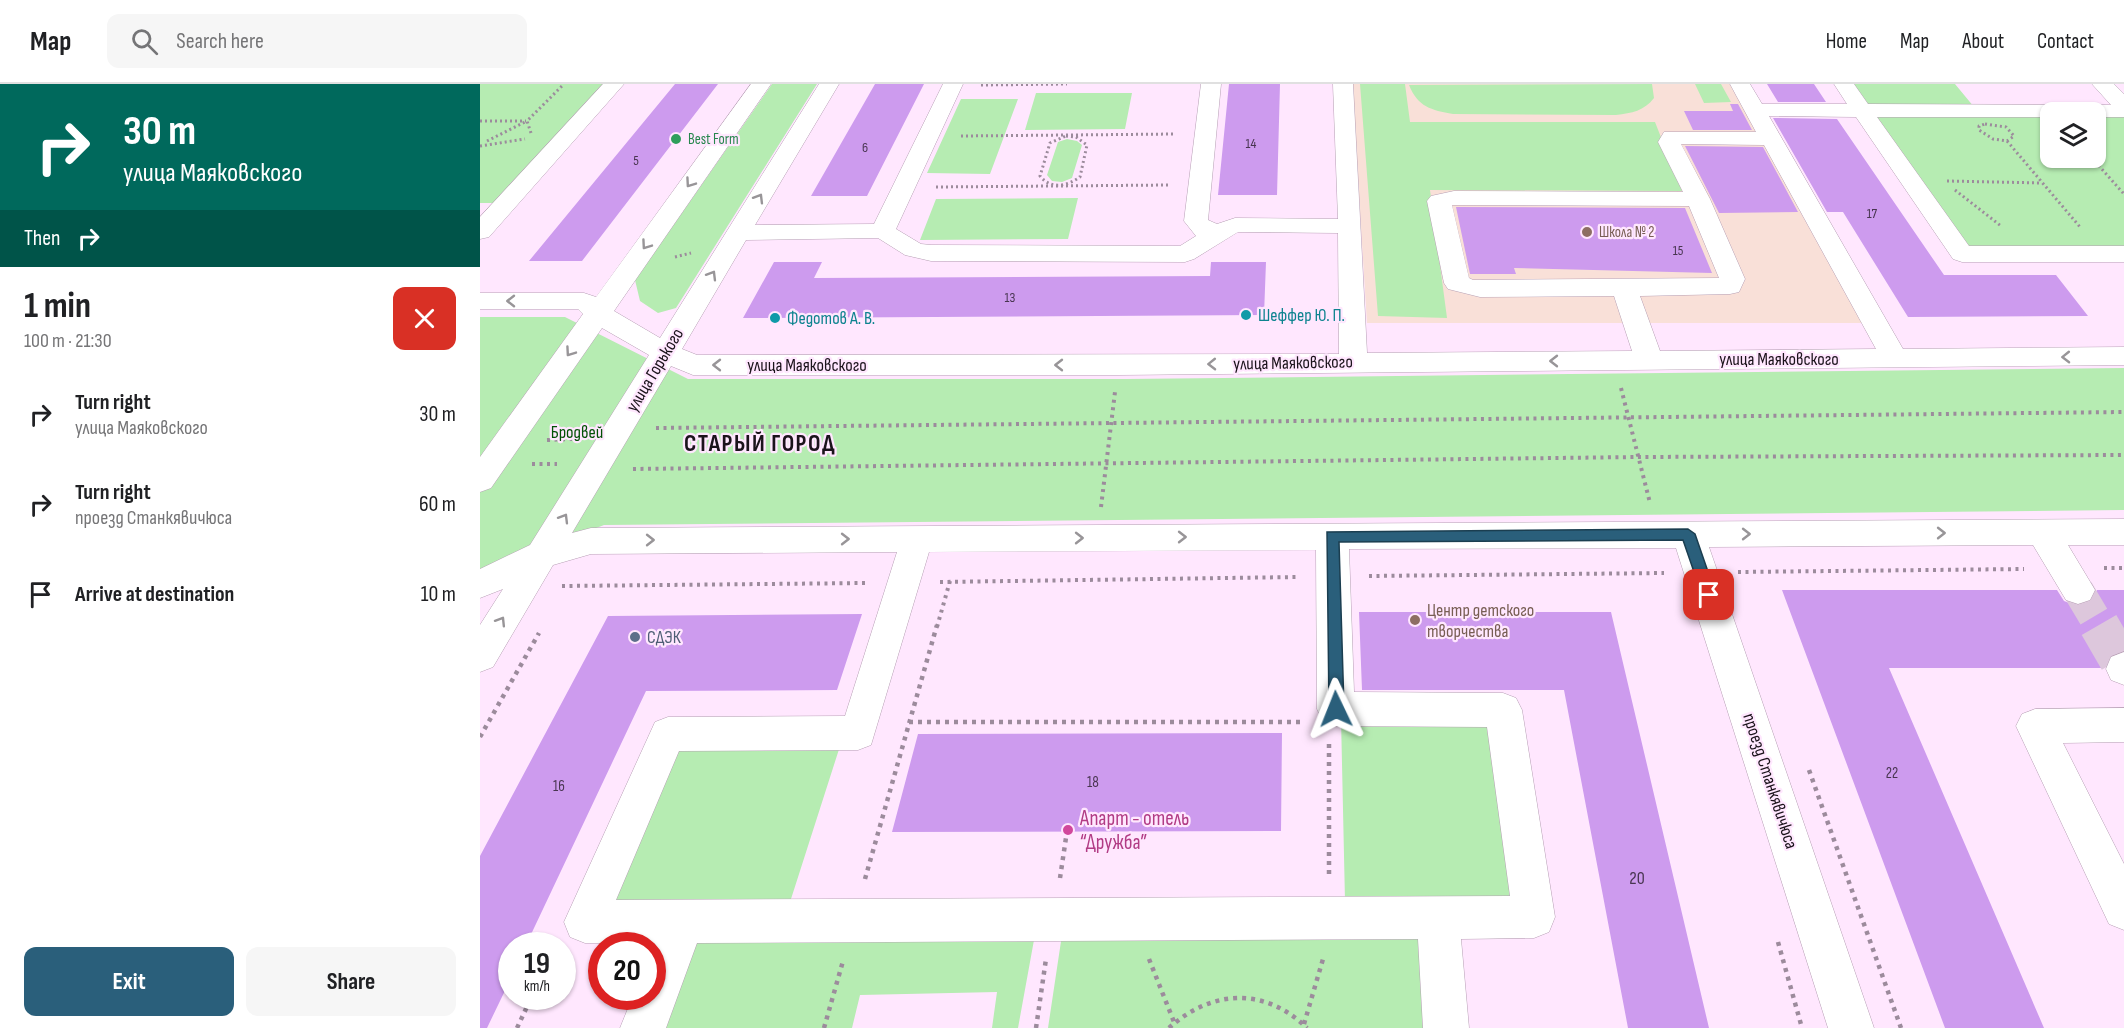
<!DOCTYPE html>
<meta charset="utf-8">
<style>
body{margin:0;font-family:"Sofia Sans Condensed",sans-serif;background:#f6f6f6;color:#202124;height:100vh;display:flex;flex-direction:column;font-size:22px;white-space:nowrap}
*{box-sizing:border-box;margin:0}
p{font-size:20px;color:#757577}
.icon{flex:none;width:33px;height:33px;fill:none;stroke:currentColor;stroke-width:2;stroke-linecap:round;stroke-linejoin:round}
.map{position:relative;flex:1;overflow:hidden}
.details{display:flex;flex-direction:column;background:#fff;width:480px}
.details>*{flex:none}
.hud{background:#00695c;color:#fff;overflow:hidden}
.fabs{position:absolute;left:1560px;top:18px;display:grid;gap:12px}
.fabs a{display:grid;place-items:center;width:66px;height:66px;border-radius:12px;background:#fff;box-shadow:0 2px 4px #0004;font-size:30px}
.speed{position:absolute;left:18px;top:848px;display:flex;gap:12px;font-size:30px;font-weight:700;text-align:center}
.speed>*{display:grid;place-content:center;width:78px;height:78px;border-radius:50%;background:#fff;box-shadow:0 2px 4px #0004;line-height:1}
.speed small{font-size:15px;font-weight:400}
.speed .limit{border:9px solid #d22;background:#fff;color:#111}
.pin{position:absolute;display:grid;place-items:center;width:51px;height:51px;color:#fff;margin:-26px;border-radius:12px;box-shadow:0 3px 9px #0006}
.me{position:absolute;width:66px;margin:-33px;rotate:358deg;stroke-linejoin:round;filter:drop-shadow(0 0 4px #0008)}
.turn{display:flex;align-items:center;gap:21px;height:126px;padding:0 24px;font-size:27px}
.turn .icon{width:78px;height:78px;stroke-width:2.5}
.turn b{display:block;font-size:42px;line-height:51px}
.then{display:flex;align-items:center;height:57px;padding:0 24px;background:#0003;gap:12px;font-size:22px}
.round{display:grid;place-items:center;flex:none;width:63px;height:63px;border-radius:12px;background:#f6f6f6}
.summary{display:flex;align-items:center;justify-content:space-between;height:102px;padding:0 24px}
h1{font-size:36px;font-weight:700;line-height:45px}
.button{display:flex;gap:12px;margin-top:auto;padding:12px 24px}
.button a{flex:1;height:69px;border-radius:12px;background:#2a5f7b;color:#fff;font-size:24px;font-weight:700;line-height:69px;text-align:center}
.button a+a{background:#f6f6f6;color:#202124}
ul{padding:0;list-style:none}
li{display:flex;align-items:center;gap:18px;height:90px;padding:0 24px}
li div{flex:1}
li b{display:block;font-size:22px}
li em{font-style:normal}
header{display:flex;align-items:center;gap:36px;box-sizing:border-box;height:84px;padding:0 30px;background:#fff;border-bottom:2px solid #e0e0e0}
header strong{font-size:28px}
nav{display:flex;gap:33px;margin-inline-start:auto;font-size:21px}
.search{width:420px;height:54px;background:#f6f6f6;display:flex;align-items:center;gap:15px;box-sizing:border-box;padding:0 21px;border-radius:12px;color:#757577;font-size:22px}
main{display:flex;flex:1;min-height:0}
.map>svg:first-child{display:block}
.education{fill:#f9e0d8}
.green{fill:#b6ecb2}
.building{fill:#cd9bee}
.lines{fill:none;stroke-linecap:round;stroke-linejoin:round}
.minor-tunnel-far1{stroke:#ddc7dc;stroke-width:31;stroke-dasharray:31 15;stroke-linecap:butt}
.minor-tunnel{stroke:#ddc7dc;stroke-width:40;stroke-dasharray:40 20;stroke-linecap:butt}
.minor-casing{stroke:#b69fb4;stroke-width:1}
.path-far2{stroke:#9c8b9c;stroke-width:3;stroke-dasharray:2 3;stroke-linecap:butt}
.path-far1{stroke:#9c8b9c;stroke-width:4;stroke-dasharray:3 4.5;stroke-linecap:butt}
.path{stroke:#9c8b9c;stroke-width:4.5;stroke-dasharray:4 5;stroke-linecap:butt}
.minor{fill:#fff;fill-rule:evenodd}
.oneway{stroke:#989598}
.route{fill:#2a5f7b;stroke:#1b3e50;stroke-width:1.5}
.leisure-dot{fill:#2e9e5b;stroke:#ffe7fe;stroke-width:2}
.education-dot{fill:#8d6e63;stroke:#ffe7fe;stroke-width:2}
.culture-dot{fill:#0f9aa8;stroke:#ffe7fe;stroke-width:2}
.service-dot{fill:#5c6f8a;stroke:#ffe7fe;stroke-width:2}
.hotel-dot{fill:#d1479c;stroke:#ffe7fe;stroke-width:2}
.labels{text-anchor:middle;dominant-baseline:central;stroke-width:4.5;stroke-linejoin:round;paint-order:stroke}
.far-number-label{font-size:14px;fill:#483550}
.far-leisure-label{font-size:15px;fill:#27864d;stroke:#ffe7fe;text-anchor:start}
.far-education-label{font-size:15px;fill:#785e54;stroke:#ffe7fe;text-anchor:start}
.number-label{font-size:15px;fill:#483550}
.culture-label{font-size:18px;fill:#0d838f;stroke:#ffe7fe;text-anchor:start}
.street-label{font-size:18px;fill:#1b131b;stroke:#ffe7fe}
.park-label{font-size:18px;fill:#025105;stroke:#ffe7fe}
.education-label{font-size:18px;fill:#785e54;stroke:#ffe7fe;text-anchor:start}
.service-label{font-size:18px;fill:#4e5e75;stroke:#ffe7fe;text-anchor:start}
.near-number-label{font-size:18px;fill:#483550}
.near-hotel-label{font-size:21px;fill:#b23c85;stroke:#ffe7fe;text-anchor:start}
.district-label{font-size:24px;font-weight:bold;letter-spacing:1.5px;fill:#1b131b;stroke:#ffe7fe}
</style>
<header>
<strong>Map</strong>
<div class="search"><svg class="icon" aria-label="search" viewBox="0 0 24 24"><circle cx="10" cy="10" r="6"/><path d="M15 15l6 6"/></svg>Search here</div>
<nav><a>Home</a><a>Map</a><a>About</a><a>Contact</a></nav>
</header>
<main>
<section class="details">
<div class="hud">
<div class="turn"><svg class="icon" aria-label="right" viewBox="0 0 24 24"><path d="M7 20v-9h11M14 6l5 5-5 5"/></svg><div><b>30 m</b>улица Маяковского</div></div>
<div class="then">Then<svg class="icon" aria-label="right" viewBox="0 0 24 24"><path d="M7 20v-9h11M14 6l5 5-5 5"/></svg></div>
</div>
<div class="summary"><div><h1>1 min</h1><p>100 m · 21:30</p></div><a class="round" style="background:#d93025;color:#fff"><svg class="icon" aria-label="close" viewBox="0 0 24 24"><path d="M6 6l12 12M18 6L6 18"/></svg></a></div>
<ul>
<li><svg class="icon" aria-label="right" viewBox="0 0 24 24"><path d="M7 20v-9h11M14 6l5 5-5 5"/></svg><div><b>Turn right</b><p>улица Маяковского</p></div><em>30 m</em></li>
<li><svg class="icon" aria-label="right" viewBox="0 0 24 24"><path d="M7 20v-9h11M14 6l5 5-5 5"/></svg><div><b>Turn right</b><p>проезд Станкявичюса</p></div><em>60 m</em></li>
<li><svg class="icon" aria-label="arrive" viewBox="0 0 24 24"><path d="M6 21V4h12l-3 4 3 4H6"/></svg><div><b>Arrive at destination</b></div><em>10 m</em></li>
</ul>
<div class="button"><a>Exit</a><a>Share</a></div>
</section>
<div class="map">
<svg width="1644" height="944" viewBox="0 0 1644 944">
<rect width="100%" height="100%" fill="#ffe7fe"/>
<!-- education -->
<path class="education" d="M872,0h378l134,239h-497z"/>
<!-- green -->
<path class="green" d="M0,0h129l-108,119h-21z
M292,0h45l-141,224 -18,5 -18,-12 -5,-21z
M880,0h45l5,38h245l27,69 -252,-1 17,128 -69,-2z
M1172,0l2,14c-10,13 -22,15 -38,17l-163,-1c-22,-4 -35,-7 -44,-29z
M1215,0h26l10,18 -27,1z
M1367,0h108l24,29h71v45h46v-45h28v139l-160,-1z
M556,9h96l-7,36 -100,1z
M481,15h57l-28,75 -63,-1z
M587,55l10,2 5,4 -10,33 -10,4 -10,-1 -5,-6 11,-33z
M598,114l-10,41 -148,1 16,-41z
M0,233h85l123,62h438l998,-11v142l-1520,15 -124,49z
M861,634l156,1 26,184 -178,-2z
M361,659l-50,156 -180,2 67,-156z
M583,844l362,2 8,98h-385z
M556,845l-18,99h-26l5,-36 -137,3 -8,33h-195l35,-94z"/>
<!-- building -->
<path class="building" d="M195,0h43l-136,177h-53z
M395,0h49l-57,112h-56z
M749,0h51l-3,111h-59z
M1287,0h47l12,18h-48z
M1250,20h8l14,26h-59l-9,-19h49z
M1293,34l64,1 107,156h112l32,41 -180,1 -65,-105h-16z
M1205,62l78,1 35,65 -79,1z
M976,123l229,1 27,65 -198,-5 2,6h-46z
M294,178h48l-8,16 396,-2 1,-14h55l-2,53 -521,3z
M1302,506h275l7,11 13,5 14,-4 6,-12h27v60l-14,5 -6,13h-215l155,360h-99z
M879,528h252l98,416h-81l-64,-338h-202z
M382,530l-25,76 -191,1 -120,254h-14v31l-25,52h-7v-172l128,-240z
M802,649l-1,98 -389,1 26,-98z"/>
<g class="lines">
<!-- minor-tunnel-far1 -->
<path class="minor-tunnel-far1" d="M1598,506l22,37"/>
<!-- minor-tunnel -->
<path class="minor-tunnel" d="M1619,541l25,43"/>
<defs>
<path id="minor" d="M123,0h21l-135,153 -9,2v-22z
M271,0h20l-157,227 46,27 159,-254h20l-84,141 119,-1 69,-140h20l-67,145 25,15 10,1 249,1 16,-10 -12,-15 17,-137h20l-13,136 9,4 18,-6 103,1 -5,-135h20l14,269 265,-2 -18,-55 -134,1 -32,-8 -4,-6 -17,-82 4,-5 23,-5 229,1 -25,-50 6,-10h92l-26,-48h20l12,20h85l-13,-20h20l14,20 243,1 -19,-21h22l10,10v23h-28v-5h-46v5h-173l92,129h155v16h-162l-9,-3 -97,-142 -87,-1 134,233 221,-2v18l-1006,10h-425l-22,-9 -99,167 19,-5 1533,-9v26h-56l27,45 -5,10 -12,4 -12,-4 -33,-55 -324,2 165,481h-46l-152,-480 -327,1 5,143 149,1 13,5 6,12 33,207 -6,15 -15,6 -73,1 8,89h-46l-5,-89 -721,4 -31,85h-46l13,-32h19l2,-53h-69l-15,-6 -6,-15 91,-200 13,-5 177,-1 52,-164 -306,2 -38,11 -60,102 -13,5v-47l23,-36 -23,9v-29l50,-24 119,-190 -47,-27 -111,160 -11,4v-35l103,-143 -5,-5h-98v-16h104l12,4zM1201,60l83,1 112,204 -216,2 -20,-55 90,-2 9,-2 6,-13 -35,-80zM972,121l237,1 30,72 -246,2 -4,-2zM758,148l100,1 1,121 -642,1 -15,-6 64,-109 132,-2 27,17 26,6 254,1 9,-3zM836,466l1,159 6,12 13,5 151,1 23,169 -894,4 63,-149 179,-1 13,-5 58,-193z
M1644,568v33l-13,-5 -5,-11 5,-12z
M1644,624v34l-61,1 61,121v66l-15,-6 -93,-198 6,-12 13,-5z"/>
</defs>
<!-- minor casing -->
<use href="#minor" class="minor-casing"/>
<!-- path-far2 -->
<path class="path-far2" d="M501,1l86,-1
M0,37h46
M1505,40l21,3 8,9 -7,5 -14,-2 -14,-9v-4z
M51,49l-4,-12 37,-37
M481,52l214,-2
M586,52l10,1 11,8 -7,32c-13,9 -29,13 -40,-1l10,-33z
M7,57l40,-20
M1527,57l73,86
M0,62l45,-7
M1612,74l32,36
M1467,97l95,2
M456,103l233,-2
M1475,106l46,36
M195,173l16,-4"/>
<!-- path-far1 -->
<path class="path-far1" d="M1141,304l29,115
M176,344l1468,-16
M67,356l25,-1
M52,380h25
M153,385l1005,-12 486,-2
M621,423l14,-115
M1624,484h20
M1258,488l286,-3
M889,492l295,-3
M460,498l358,-5
M82,502l304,-3
M457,543l13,-46"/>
<!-- path -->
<path class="path" d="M429,638h395
M0,653l59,-104
M849,660v133
M1329,686l92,258
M580,794l7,-47
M385,795l72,-254
M1298,858l24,86
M669,875l25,63
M824,940l19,-65
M37,944l15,-32
M344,944l19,-67
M556,944l10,-69
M689,944c43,-39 96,-41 138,0"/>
<!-- minor -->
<use href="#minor" class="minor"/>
</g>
<!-- one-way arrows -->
<defs><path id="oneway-chevron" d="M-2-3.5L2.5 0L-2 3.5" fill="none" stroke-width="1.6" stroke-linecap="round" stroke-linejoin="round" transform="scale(1.5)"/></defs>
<g class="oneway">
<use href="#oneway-chevron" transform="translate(210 99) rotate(125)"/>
<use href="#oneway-chevron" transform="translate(279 114) rotate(-59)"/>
<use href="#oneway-chevron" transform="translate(166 161) rotate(125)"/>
<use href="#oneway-chevron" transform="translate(232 191) rotate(-59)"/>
<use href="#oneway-chevron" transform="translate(31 217) rotate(180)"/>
<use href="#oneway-chevron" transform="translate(90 268) rotate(125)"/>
<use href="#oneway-chevron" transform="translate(1586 273) rotate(179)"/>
<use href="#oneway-chevron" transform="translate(1074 277) rotate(180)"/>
<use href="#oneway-chevron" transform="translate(732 280) rotate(179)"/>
<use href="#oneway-chevron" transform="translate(237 281) rotate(180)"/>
<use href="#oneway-chevron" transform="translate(579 281) rotate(180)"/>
<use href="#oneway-chevron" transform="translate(84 434) rotate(-59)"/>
<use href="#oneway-chevron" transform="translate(1461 449)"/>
<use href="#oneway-chevron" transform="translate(1266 450)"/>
<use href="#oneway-chevron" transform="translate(702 453)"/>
<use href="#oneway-chevron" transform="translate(599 454)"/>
<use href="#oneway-chevron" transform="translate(365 455)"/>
<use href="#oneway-chevron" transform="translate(170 456)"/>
<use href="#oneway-chevron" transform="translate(21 537) rotate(-58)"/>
</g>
<!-- route -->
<path class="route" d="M1208,445l7,5 21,61 -7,6 -7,-6 -19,-55 -344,2 5,167 -2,5 -6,2 -5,-2 -2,-5 -2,-177z"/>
<!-- markers -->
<circle class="leisure-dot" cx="196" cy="55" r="6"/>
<g class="education-dot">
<circle cx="1107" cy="148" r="6"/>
<circle cx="935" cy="536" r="6"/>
</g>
<g class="culture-dot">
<circle cx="766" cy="231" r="6"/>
<circle cx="295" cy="234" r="6"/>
</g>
<circle class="service-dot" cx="155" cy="553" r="6"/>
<circle class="hotel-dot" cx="588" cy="746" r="6"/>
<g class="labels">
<!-- far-number labels -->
<g class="far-number-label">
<text x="771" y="59">14</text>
<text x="385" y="63">6</text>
<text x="156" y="76">5</text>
<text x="1392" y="129">17</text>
<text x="1198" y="166">15</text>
<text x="530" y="213">13</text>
</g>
<!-- far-leisure labels -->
<g class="far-leisure-label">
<text x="208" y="55">Best Form</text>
</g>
<!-- far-education labels -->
<g class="far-education-label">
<text x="1119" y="148">Школа № 2</text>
</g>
<!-- number labels -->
<g class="number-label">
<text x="1412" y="689">22</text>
<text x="613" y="698">18</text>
<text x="79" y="702">16</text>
</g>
<!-- culture labels -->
<g class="culture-label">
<text x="778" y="231">Шеффер Ю. П.</text>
<text x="307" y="234">Федотов А. В.</text>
</g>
<!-- street labels -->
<g class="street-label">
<text x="1299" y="275">улица Маяковского</text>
<text transform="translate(813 279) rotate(-1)">улица Маяковского</text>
<text x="327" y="281">улица Маяковского</text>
<text transform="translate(175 286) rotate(-59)">улица Горького</text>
<text transform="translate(1290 697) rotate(72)">проезд Станкявичюса</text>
</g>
<!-- park labels -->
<g class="park-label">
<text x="97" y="348">Бродвей</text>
</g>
<!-- education labels -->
<g class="education-label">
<text x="947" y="526">Центр детского<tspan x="947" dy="21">творчества</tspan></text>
</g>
<!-- service labels -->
<g class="service-label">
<text x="167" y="553">СДЭК</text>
</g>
<!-- near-number labels -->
<g class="near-number-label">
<text x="1157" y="794">20</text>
</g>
<!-- near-hotel labels -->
<g class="near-hotel-label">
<text x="600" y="734">Апарт - отель<tspan x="600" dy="24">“Дружба”</tspan></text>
</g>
<!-- district labels -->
<g class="district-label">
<text x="280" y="359">СТАРЫЙ ГОРОД</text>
</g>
</g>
</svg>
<div class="fabs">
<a><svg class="icon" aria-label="layers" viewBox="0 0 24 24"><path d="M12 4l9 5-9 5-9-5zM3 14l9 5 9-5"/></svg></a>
</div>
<div class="speed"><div>19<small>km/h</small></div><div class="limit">20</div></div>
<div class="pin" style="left:1229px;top:511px;background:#d93025"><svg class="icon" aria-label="arrive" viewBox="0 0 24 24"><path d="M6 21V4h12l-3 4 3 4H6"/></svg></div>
<svg class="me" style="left:856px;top:625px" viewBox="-20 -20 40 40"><path d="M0-17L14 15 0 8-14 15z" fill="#2a5f7b" stroke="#fff" stroke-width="4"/></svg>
</div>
</main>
